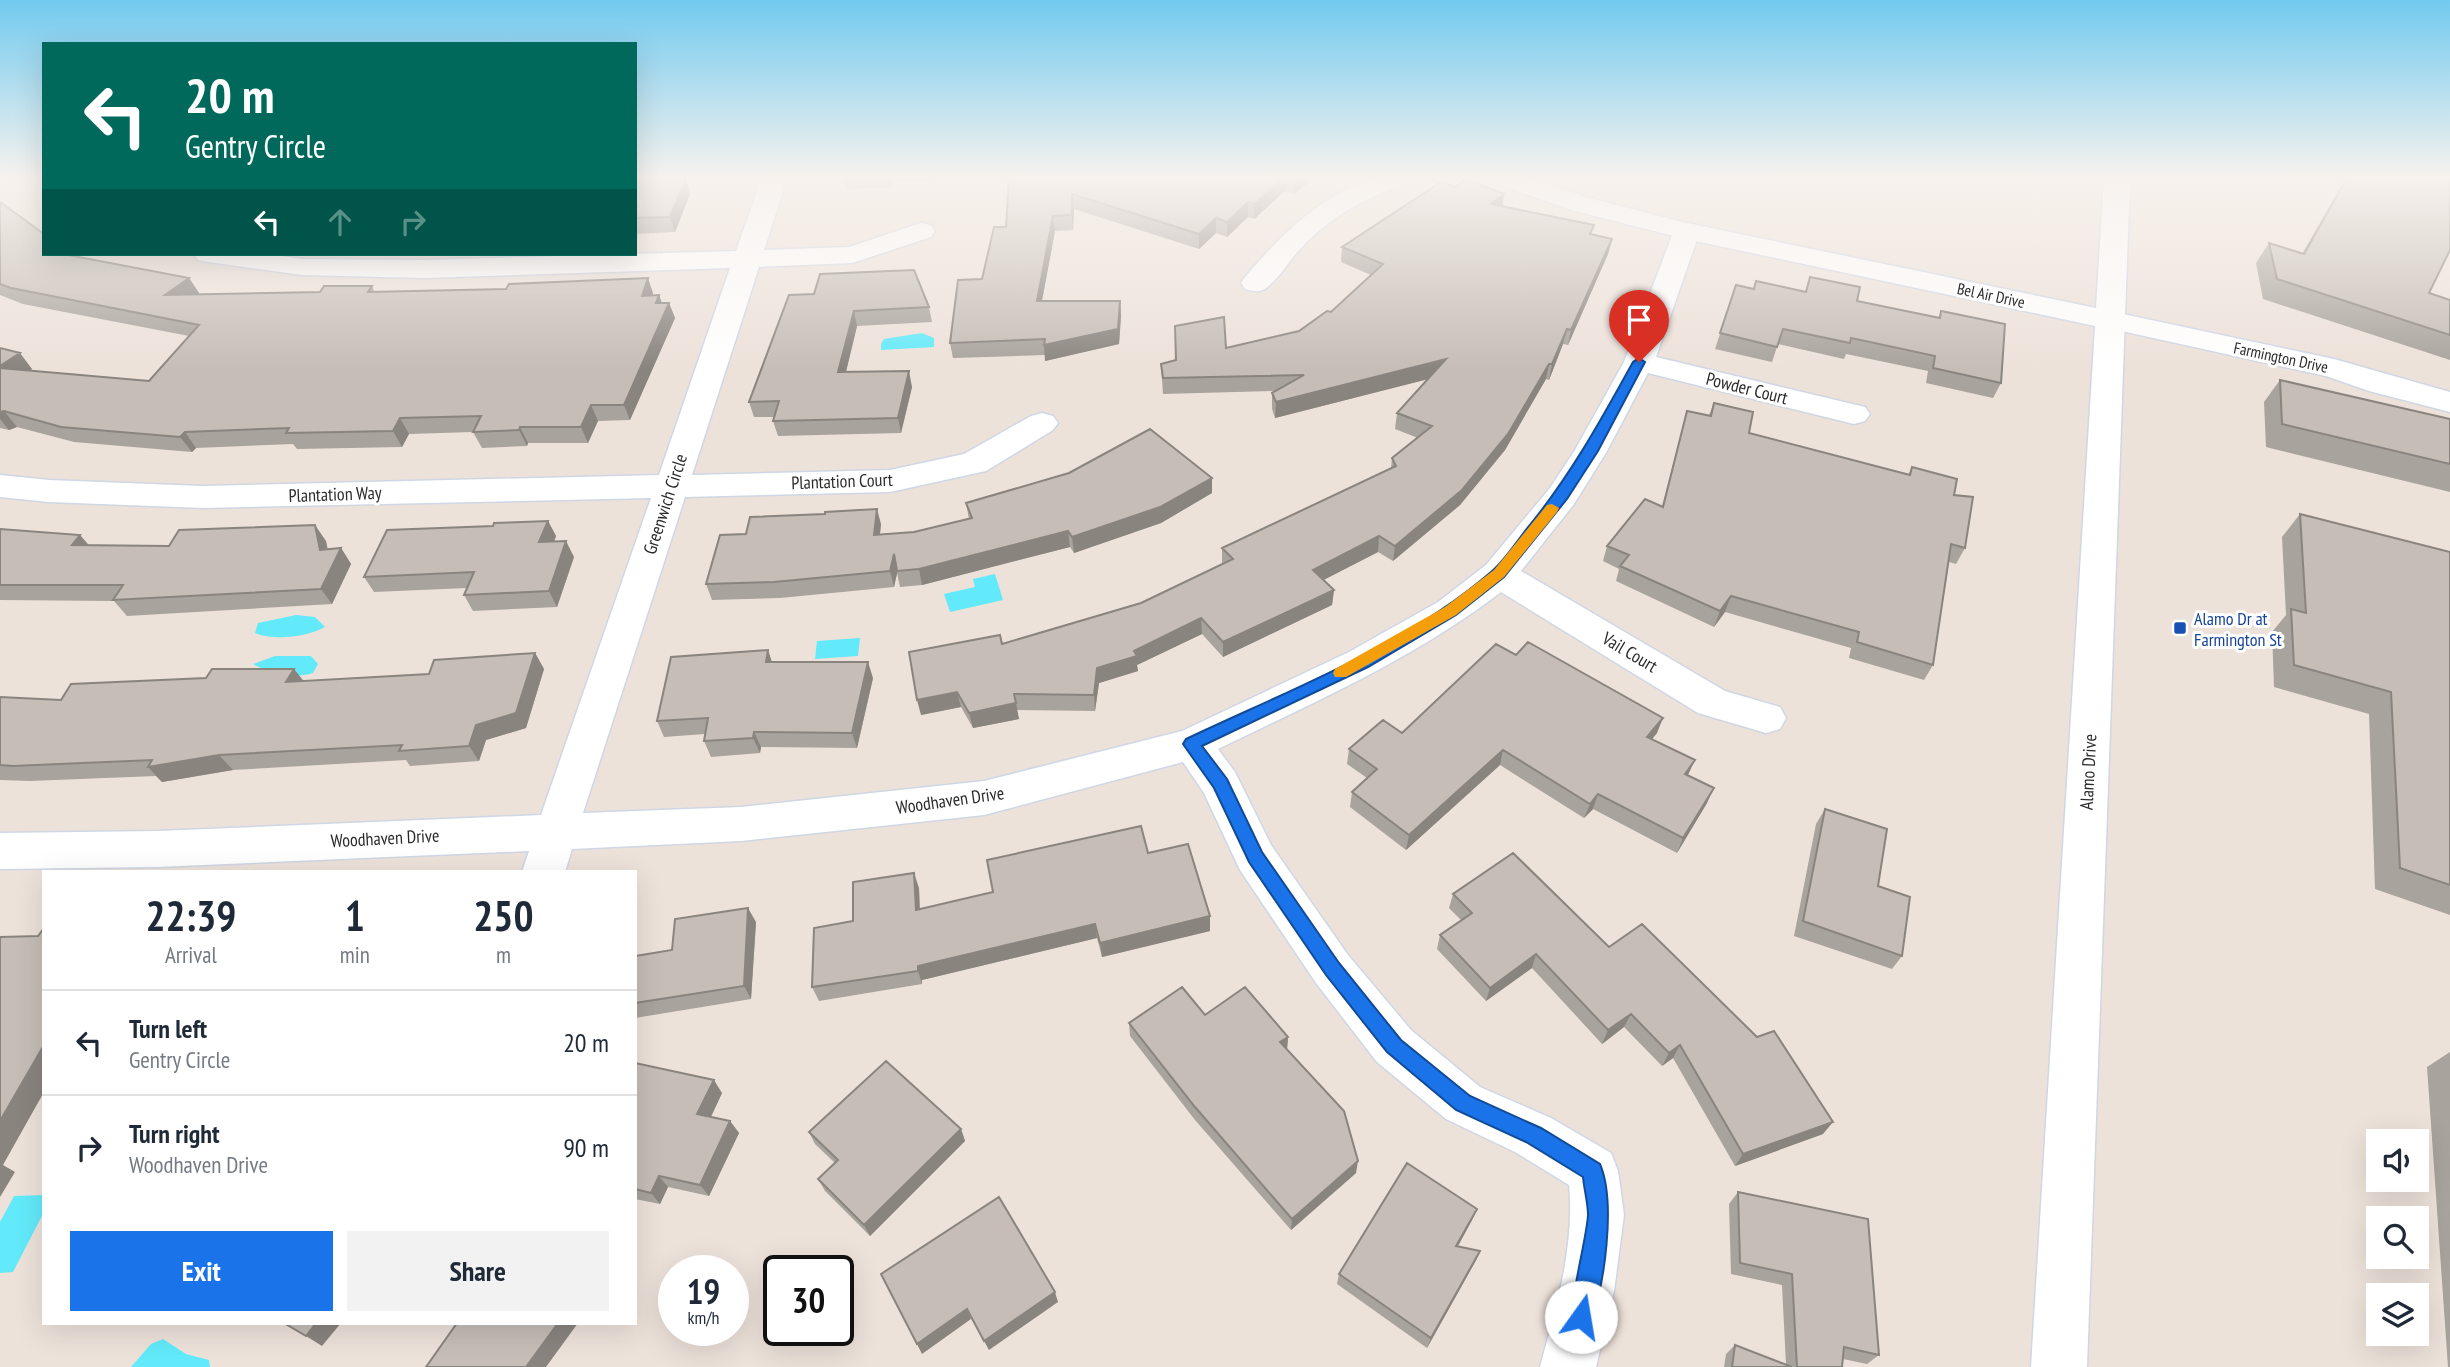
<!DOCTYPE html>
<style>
body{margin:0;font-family:"PT Sans Narrow",sans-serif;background:#f2f2f3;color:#1f2937;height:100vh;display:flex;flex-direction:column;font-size:26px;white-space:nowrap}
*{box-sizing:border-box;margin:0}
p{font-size:23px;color:#747a83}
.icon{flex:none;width:38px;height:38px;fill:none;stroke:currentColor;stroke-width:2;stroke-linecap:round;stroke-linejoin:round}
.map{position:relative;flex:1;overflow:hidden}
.details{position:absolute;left:42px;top:870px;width:595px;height:455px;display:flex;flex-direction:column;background:#fff;border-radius:0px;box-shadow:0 7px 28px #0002}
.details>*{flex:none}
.guide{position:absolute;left:42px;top:42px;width:595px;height:214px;border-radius:0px;box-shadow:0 7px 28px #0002;background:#00695c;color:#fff;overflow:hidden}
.buttons{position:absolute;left:2366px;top:1129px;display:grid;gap:14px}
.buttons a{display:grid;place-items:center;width:63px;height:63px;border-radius:0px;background:#fff;box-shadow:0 7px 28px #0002;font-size:35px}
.speed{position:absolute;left:658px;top:1255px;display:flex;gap:14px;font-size:35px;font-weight:700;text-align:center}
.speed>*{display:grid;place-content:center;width:91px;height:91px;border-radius:50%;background:#fff;box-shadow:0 7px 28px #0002;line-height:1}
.speed small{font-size:18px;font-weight:400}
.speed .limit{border:4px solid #111;border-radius:10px;background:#fff;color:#111}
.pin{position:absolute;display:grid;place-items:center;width:60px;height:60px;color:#fff;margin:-72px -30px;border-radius:50% 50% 50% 0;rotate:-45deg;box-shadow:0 0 7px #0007}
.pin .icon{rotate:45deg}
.me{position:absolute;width:77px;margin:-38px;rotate:13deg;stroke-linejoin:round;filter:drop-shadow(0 0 5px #0008)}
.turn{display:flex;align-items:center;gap:24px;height:147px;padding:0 28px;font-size:32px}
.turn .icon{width:91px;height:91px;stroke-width:2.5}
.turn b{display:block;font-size:49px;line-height:60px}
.lanes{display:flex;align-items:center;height:66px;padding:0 28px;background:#0003;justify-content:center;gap:35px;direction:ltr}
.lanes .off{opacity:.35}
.eta{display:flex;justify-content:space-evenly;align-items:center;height:119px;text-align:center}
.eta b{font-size:42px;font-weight:800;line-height:49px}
.action{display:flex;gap:14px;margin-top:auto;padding:14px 28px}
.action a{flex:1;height:80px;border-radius:0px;background:#1a73e8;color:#fff;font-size:28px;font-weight:800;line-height:80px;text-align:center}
.action a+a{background:#f2f2f3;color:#1f2937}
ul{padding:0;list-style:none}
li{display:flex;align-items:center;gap:21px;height:105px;padding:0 28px;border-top:2px solid #e0e1e3}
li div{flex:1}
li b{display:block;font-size:26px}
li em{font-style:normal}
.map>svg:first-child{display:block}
.water{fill:#62eafa}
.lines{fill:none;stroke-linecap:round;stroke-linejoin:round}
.street-casing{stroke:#cfd6e4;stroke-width:3}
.secondary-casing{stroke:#cfd6e4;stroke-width:3}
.street{fill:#fff;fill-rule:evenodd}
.secondary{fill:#fff;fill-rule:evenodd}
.wall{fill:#a9a39d}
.shaded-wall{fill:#8a847f}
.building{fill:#c5bdb6;stroke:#8a847f;stroke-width:2}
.route{fill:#1a73e8;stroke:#114b97;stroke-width:2}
.slow{fill:#f59e0b}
.transit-dot{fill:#1a4fb4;stroke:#fff;stroke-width:2.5}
.labels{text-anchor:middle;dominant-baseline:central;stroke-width:6;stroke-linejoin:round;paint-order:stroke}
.far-street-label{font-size:16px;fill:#2a2a2a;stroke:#fff}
.street-label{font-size:18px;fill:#2a2a2a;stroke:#fff}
.transit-label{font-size:18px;fill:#164399;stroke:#fff;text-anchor:start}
</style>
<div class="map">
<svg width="2450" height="1367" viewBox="0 0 2450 1367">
<rect width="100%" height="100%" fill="#ede2da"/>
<!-- water -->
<path class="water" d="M922,333l12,5v9l-53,3v-6l3,-5z
M995,574l8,26 -53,12 -6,-18 31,-7 -2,-8z
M296,615l19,2 10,10c-18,10 -51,14 -70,6l3,-10z
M860,638l-2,18 -43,3 2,-18z
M275,656h36l7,8 -5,9c-20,6 -42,1 -60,-9z
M44,1195v17l-31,60 -13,1v-51l14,-26z
M163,1339l23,15 23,6 1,7h-79l20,-23z"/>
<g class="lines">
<defs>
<path id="street" d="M758,178h26l-2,16 -18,56 85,-3 72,-24 10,2 4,6 -4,6 -79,26 -93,4 -67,208 198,-5 74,-16 67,-38 11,-3 11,3 5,7 -5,7 -67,41 -96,21 -205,5 -102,316 158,-6 243,-26 198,-50 167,-79 89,-50 48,-37 64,-77 25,-38 49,-88 52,-137 10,-2 10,2 4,6 -44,126 209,50 5,7 -5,7 -11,3 -206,-51 -41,78 -33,53 -53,67 204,120 55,16 6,11 -6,11 -14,4 -68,-20 -197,-121c-86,66 -186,110 -283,157l17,23 36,73 77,110 63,75 69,57 71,31 60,35 7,18 6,44 -10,76 -18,76h-56c16,-59 35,-121 29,-182l-54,-33 -69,-33 -69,-57 -61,-79 -76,-113 -36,-77 -21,-31 -199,53 -243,26 -169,8 -7,23h-43l7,-21 -371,16 -158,2v-36l158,-2 383,-16 110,-317 -448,10 -154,-6 -49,-5v-22l49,5 154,6 456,-11 71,-207 -306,10 -122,-3 -94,-13 -10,-2 -4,-6h73l35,5 122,1 312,-9 20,-57z
M1372,178h35l-4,6c-38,15 -72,32 -101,63 -12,12 -23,32 -36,41 -7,5 -14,3 -21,1l-4,-6 4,-6c39,-45 70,-76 127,-99z
M2109,311l225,48 116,33v20l-81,-21 -43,-15 -227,-50 -5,-6 5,-6z"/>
<path id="secondary" d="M1494,178h37l58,20 98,25 409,85 8,-130h26l-43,1189h-56l64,-1041 -409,-87 -115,-29 -73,-26z"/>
</defs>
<!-- street casing -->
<use href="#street" class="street-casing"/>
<!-- secondary casing -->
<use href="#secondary" class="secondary-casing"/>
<!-- street -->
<use href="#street" class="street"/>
<!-- secondary -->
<use href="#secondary" class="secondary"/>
</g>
<!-- wall -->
<path class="wall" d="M845,178h88l-2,4 -39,-1 -1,6 -44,2z
M1003,178h311l-20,16 -9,-3 -31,28 -6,-2 -21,20 -11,-4 -17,16 -125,-40 -1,21 -18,1 -13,70h78l1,15 -2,28 -74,17v-6l-92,3 -3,-15 56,-116 3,-47h-6z
M2333,178h117l-21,115 21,7v60l-187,-61 -7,-36 13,-20 33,11 42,-73z
M635,187l55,7 -15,38 -40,2z
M1455,187l49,7 -2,12 90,28 20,5 -4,15 -40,91 -5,-1 -14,36 -3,-1 -41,71 -45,55 -67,56 -15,-9 -55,28 11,10 -2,15 -109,52 -21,-23 -65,31 1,6 -39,12 -4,28 -78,-1 2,9 -46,9 -12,-21 -40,8 81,-71 139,-41 81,-39v-16l169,-80 1,-10 26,-20 -23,-9 2,-16 31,-34 -153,39 -3,-9v-16l4,-2 -113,3 -2,-30 138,-33 32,-19 40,-37 -30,-13 1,-15z
M0,203l44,51 145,24 10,15 -2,1 123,-2 52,-6 2,5 279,2v2h6l3,8h7l6,15 -45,102 -32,1 -10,22h-60l-1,3 -45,2 -9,-16 -64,2 -7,13 -105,2 -4,-5 -97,4 -4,4 -118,-10 -57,-15 -8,3 -9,-2v-80l32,21 -3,2 120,10 40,-45 -166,-32 -23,-9z
M1810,277l47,24 81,17 3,-7 60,72 -8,15 -67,-15 2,-12 -82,-17 -2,5 -66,-15 -6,18 -57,-13 21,-64 18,4 51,3z
M814,294l115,13 3,15 -75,4 -11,46 66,15 -11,46 -123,3 -5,-15 1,-4h-20l-5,-15z
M2280,380l170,39v73l-184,-45 -2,-45z
M1714,403l35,30 159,42 4,-8 42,28 11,53 -9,16 -7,-2 -16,103 -9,15 -75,-22 2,-10 -126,-36 -11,15 -98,-46 3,-12 -16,-8 4,-15 55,-40 25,-95 22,4z
M1212,478v15l-51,30 -87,30 -4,-6 -148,38 -22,2 -3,-14 -3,14 -114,11 -68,2 -6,-16 40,-50 135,-10 -1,10 34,-2 55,-13 -3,-16z
M2300,514l150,38v363l-75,-26 -6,-175 -95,-27 -2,-55 14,-17 -4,-78z
M548,521l8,15 -2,6 20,15 -17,50 -84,4 -9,-16 3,-7 -93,4 -10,-15 129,-51z
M0,529l89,16 80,1 157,-5 1,8 14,-1 10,16 -19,40 -205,12 -13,-15 -114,-1z
M768,650l4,12 101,16 -16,70 -96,-1 -1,6 -49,4 -7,-16 1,-7 -41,3 -7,-16z
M535,653l9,16 -18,59 -40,12 -7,21 -69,5 -4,-6 -173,10 -71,12 -6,-6 -126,5 -30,-1v-83l61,3 145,-22 88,-9 9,12 126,-7z
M1402,733h255l-5,6 36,37 19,27 -30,50 -84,-44 -9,9 -84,-53 -94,85 -56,-43 2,-15 15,-14 -20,-14 2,-15z
M1825,809l53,77 24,70 -10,13 -98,-33 22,-112z
M1148,853l62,63v15l-108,26 -5,-19 -175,42v4l-103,17 -7,-14 41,-66 66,-33 1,21 73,-17z
M1453,894l156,53 214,187 -88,32 -62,-108 -11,8 -38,-39 -22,17 -70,-76 -46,33 -49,-52 3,-14 22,-14 -13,-13z
M756,922l-5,77 -116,19v-62l37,-6z
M1205,1015l83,22 -1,12 69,124 -65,57 -96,-110 -65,-84 -1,-13z
M2450,1052v315h-2l-21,-300z
M635,1063l87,30 -11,24 19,4 9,12 -30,63 -41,-9 -8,17 -25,-5z
M961,1129l4,12 -95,95 -45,-45 -7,-12 17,-16 -20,-19 -6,-12z
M1738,1192l141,163 -12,9 -24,-5 -1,8h-118l2,-13 9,-9 51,20 -4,-80 -51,-11 -2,-70z
M1472,1220l-14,26 22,5 -5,11 -48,86 -90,-64 2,-10z"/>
<!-- shaded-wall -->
<path class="shaded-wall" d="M1283,178h2v13l-31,28 1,-15z
M1296,178h18l-20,16v-15z
M686,179l4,15 -15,38 -5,-15z
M1072,194l2,15 -1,21 -1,-15z
M1504,194l-2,15 -11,-5z
M1248,202v15l-21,20v-15z
M1053,216l2,15 -16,85 -2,-15z
M1216,218v15l-17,16v-15z
M1612,239l-4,15 -40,91 3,-15z
M189,278l10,15 -24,17 -10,-15z
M648,278l5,15 -5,18 -6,-15z
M659,295l5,15 -8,-7z
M1120,301l1,15 -2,28 -74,17 -1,-16z
M669,303l6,15 -45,102 -6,-15z
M854,311l3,15 -15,62 -4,-16z
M1567,329l-4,15 -14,36 3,-16z
M20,353l12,16 -22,14 -10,-12v-5z
M1446,359l-2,16 -169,43 1,-16z
M1549,364l-3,15 -41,71 -45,55 -67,56 2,-15z
M909,371l3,16 -11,46 -3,-15z
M591,405l7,16 -10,22 -7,-16z
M4,411l13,16 -8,3 -9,-11v-7z
M400,418l9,16 -7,13 -9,-16z
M520,427l8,16 -1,3 -8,-16z
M185,432l11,16 -4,4 -12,-15z
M1212,478v15l-51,30 -87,30 -2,-16z
M877,509l4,15 -3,27 -4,-16z
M548,521l8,15 -8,22 -9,-16z
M315,525l11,16 5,24 -11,-15z
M1068,531l2,16 -148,38 -3,-16z
M80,535l14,16 -22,-6z
M1379,536l-1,16 -66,34 1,-16z
M566,541l8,16 -17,50 -8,-16z
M341,548l10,16 -19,40 -11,-15z
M894,554l4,15 -4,18 -4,-16z
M1334,590l-2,15 -109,52v-15z
M1731,596l-6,16 -11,15 6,-16z
M1201,618l1,16 -65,31 1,6 -39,12 -4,28 -1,-16 3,-27z
M768,650l5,16 -7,-4z
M535,653l9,16 -18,59 -40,12 -7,21 -10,-15 7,-21z
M868,662l5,16 -16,70 -5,-15z
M294,669l12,15 -20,-2z
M957,692l4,15 -40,8 -4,-15z
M1016,703l3,16 -46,9 -4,-15z
M1663,718l-6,15 -16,19 6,-15z
M754,732l7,15 -1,6 -7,-15z
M1503,750l-3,15 -94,85 3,-15z
M219,755l14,15 -71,12 -14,-15z
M1695,760l-7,15 -3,-1z
M1714,788l-7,15 -30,50 6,-15z
M1598,794l-5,15 -9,9 6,-14z
M914,873l5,15 1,37 -4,-15z
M748,908l8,14 -5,77 -7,-13z
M1210,916v15l-108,26 -2,-14z
M1095,924l2,14 -175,42v4l-4,-13v-5z
M1536,954l-4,14 -46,33 4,-13z
M1631,1014l-7,13 -22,17 6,-14z
M1288,1037l-1,13 -7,-8z
M44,1045v47l-41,73 12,7 -15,25v-76z
M1680,1045l-7,13 -11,8 7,-13z
M714,1080l8,13 -16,34 -9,-13z
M730,1121l9,12 -30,63 -9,-11z
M1833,1122l-10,12 -88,32 8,-12z
M961,1129l4,12 -95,95 -6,-11z
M1358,1161l-2,12 -65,57 1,-11z
M659,1176l9,11 -8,17 -9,-11z
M1477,1209l-5,11 -20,37 4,-11z
M1480,1251l-5,11 -48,86 4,-10z
M1055,1292l3,10 -69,48 -5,-9z
M967,1309l4,10 -49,35 -5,-10z
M316,1323h25l-19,23 -16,-10z
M558,1323h20l-32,44h-20z"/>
<!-- building -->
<path class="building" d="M1009,178h274l-28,26 -7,-2 -21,20 -11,-4 -17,16 -127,-40v21l-19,1 -16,85h83l-2,28 -74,16 1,-6 -95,4 8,-63 24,-1 12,-52h12z
M2347,178h103v72l-21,43 21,7v35l-173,-56 -8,-36 35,11z
M686,179l-16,38 -35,1v-31l3,-7z
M1466,179l38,15 -13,10 103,21 -4,9 22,5 -41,91 -4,-1 -15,35h-3l-41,70 -46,56 -67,56 -16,-10 -66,34 21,20 -111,52 -22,-24 -67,33 3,5 -40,12 -3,27 -80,-1 2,9 -47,10 -12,-21 -40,8 -8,-48 91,-17 2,9 139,-41 92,-44 -11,-11 174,-82 -4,-8 40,-32 -35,-13 49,-54 -170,43 -4,-9 32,-18 -141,3 -2,-14 15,-4 -1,-34 49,-9 2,31 73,-17 28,-20 4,1 52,-48 -41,-17 99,-65 14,5z
M0,202l44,32v20h19l126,24 -24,17 155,-3 4,-6h48l-4,6 138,-3 3,-5 139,-6 -6,18 17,-1 -3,8h13l-45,102h-33l-10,22h-61l-1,3 -46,2 8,-16 -81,2 -7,13 -107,2 3,-5 -104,4 -5,5 -119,-10 -57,-16 -4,1v-44l149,13 50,-56 -188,-37 -11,-4z
M914,270l15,37 -75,4 -16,61 71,-1 -11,47 -125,3 6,-20 -30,1 40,-107 25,-1 6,-20z
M1810,277l50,10 -3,14 83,17 1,-7 64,13 -4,59 -68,-15 2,-12 -84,-18 -1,5 -67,-14 -6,18 -57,-14 16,-48 18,4 2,-8 50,11z
M0,348l20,5 -20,13z
M2280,380l170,39v45l-168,-40z
M1714,403l39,9 -4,21 161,42 2,-8 45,12 -3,16 19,2 -8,51 -14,-4 -18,121 -76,-23 2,-10 -128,-36 -11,15 -100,-45 9,-11 -22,-9 38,-47 18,8 24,-96 24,5z
M1150,429l62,49 -52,29 -88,30 -4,-6 -149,38 -22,2 -3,-17 -4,17 -116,11 -68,2 14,-49 26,-1 4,-17 75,-3v-2l52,-3 -3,26 40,-3 58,-14 -6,-15 103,-30z
M2300,514l150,38v333l-50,-17 -9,-176 -97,-27 -3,-56 15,4z
M548,521l-9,21 27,-1 -17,50 -85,4 10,-23 -110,5 23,-47 106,-4 1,-3z
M315,525l5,25 21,-2 -20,41 -208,11 10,-15h-123v-56l80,6 -8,10 97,1 10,-16z
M1528,642l135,76 -16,19 48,23 -10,14 29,14 -31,50 -85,-44 -8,10 -87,-54 -94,85 -57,-43 25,-23 -28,-20 34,-29 19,13 94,-89 20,11z
M768,650l-2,12h102l-16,71 -98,-1 -1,6 -49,3 4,-23 -51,3 14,-64z
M535,653l-19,60 -40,12 -7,21 -70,5 3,-6 -183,10 -71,12 4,-7 -139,6 -13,-1v-68l61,3 10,-16 135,-6 6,-9h82l-8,13 143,-8 5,-14z
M1825,809l62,20 -9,57 32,11 -8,59 -99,-35z
M1141,826l7,27 40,-9 22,72 -110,27 -5,-19 -177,42v5l-106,16 2,-59 39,-7v-39l61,-9 2,37 77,-18 -6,-32z
M1513,853l96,94 33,-23 115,113 17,-6 59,91 -90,32 -63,-109 -11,8 -38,-39 -23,16 -72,-76 -46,34 -50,-53 32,-22 -19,-19z
M748,908l-4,78 -109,17v-47l37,-6 3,-31z
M44,928v117l-44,76v-184l38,-1z
M1182,987l23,28 40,-28 43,50 -8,5 64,69 14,50 -66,58 -97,-112 -66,-84z
M886,1061l75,68 -97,96 -46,-46 20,-19 -29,-28z
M635,1063l79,17 -17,34 33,7 -30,64 -41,-9 -8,17 -16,-4z
M1407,1163l70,46 -21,37 24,5 -49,87 -92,-64z
M1738,1192l130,27 11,136 -35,-8 -2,20h-45l-5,-93 -52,-11z
M999,1197l56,95 -71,49 -17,-32 -50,35 -36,-70z
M284,1323h32l-10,13z
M457,1323h101l-32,44h-100z
M1735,1345l57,22h-60z"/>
<!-- sky -->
<linearGradient id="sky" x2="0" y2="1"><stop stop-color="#72caef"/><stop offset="0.48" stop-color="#f7f2ee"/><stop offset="1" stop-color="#f7f2ee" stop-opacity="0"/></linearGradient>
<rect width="2450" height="369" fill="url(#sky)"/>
<!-- route -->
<path class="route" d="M1639,358l6,4 -47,89 -31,48 -63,78 -48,38 -88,52 -166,79 25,33 35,73 77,111 62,77 69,56 71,32 59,36c16,38 5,123 -11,161l-8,3 -8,-3c-6,-15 14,-87 15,-110 0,-12 -4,-26 -5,-38l-57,-35 -70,-32 -69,-58 -61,-77 -77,-113 -35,-74 -31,-44 3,-5c103,-49 218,-92 305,-167 13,-11 24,-28 34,-41 44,-53 75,-109 108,-169z"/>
<!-- slow -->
<path class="slow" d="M1552,504l7,4 -2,4 -53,65 -48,38 -110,62h-11l-2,-4 2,-4 110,-62 49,-37 53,-65z"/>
<!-- markers -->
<rect class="transit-dot" x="2173" y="621" width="14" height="14" rx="3.5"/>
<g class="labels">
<!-- far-street labels -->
<g class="far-street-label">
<text transform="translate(1991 295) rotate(12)">Bel Air Drive</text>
<text transform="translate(2281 357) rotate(12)">Farmington Drive</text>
</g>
<!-- street labels -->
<g class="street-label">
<text transform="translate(1747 388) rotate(14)">Powder Court</text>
<text transform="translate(842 481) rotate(-2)">Plantation Court</text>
<text transform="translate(335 494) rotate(-2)">Plantation Way</text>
<text transform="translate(665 504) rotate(-72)">Greenwich Circle</text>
<text transform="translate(1630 652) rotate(31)">Vail Court</text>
<text transform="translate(2088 772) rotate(-87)">Alamo Drive</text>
<text transform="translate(950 800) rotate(-8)">Woodhaven Drive</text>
<text transform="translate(385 838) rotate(-3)">Woodhaven Drive</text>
</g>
<!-- transit labels -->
<g class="transit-label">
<text x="2194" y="618">Alamo Dr at<tspan x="2194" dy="21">Farmington St</tspan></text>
</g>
</g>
</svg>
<div class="buttons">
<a><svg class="icon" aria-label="sound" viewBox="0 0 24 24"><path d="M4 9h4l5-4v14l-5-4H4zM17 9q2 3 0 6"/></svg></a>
<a><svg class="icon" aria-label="search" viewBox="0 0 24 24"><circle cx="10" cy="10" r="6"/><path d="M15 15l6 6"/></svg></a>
<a><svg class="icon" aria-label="layers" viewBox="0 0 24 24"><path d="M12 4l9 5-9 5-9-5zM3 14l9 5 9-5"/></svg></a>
</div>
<div class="speed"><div>19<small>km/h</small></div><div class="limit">30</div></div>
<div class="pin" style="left:1639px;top:362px;background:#d93025"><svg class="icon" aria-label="arrive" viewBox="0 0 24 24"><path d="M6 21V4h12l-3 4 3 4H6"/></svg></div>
<svg class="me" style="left:1581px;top:1317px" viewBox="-20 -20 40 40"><circle r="19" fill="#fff"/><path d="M0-13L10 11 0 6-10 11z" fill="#1a73e8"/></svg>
<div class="guide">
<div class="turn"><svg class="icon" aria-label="left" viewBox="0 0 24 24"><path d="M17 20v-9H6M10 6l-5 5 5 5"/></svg><div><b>20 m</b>Gentry Circle</div></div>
<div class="lanes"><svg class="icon" aria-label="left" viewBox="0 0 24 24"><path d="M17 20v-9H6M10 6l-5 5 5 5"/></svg><svg class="icon off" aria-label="ahead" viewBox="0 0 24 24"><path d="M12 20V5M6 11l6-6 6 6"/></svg><svg class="icon off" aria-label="right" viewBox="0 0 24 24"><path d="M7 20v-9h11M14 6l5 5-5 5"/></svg></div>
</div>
<section class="details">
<div class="eta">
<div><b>22:39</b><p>Arrival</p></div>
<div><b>1</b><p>min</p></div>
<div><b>250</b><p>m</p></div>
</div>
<ul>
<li><svg class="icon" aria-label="left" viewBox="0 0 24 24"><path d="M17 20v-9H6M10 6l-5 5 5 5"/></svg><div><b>Turn left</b><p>Gentry Circle</p></div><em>20 m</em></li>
<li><svg class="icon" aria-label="right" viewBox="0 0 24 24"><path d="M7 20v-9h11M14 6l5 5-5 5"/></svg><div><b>Turn right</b><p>Woodhaven Drive</p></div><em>90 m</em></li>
</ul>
<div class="action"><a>Exit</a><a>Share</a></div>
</section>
</div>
